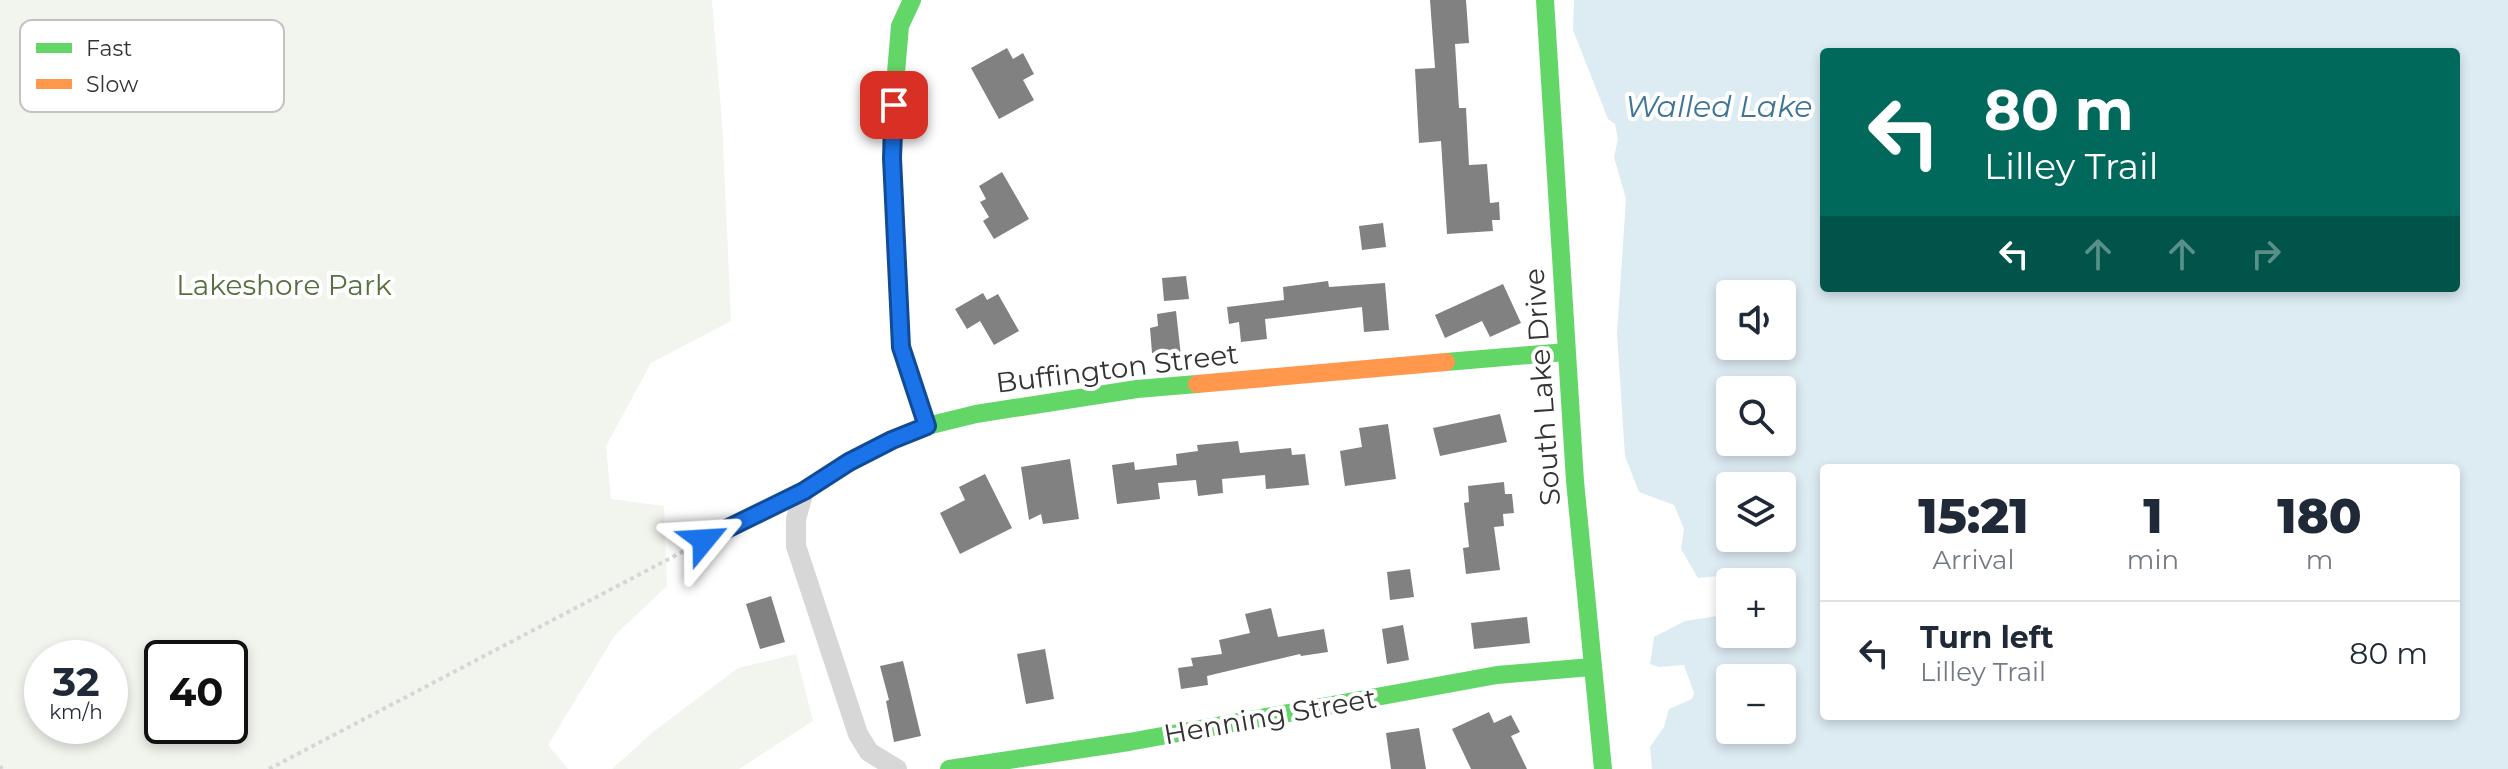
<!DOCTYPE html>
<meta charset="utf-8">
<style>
body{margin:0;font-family:Montserrat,sans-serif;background:#f2f2f3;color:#1f2937;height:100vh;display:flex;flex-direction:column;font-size:30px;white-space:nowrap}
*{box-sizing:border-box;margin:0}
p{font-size:26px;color:#747a83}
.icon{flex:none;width:44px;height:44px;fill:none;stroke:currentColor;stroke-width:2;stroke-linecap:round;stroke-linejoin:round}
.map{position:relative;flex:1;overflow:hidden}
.sheet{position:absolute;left:1820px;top:464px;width:640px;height:256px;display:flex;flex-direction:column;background:#fff;border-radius:8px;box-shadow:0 4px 12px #0003}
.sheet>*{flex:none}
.banner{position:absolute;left:1820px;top:48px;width:640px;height:244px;border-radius:8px;box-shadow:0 4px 12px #0003;background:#00695c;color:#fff;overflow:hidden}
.tools{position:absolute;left:1716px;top:280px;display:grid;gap:16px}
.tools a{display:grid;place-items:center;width:80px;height:80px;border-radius:8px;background:#fff;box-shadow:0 4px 12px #0003;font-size:40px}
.speed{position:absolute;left:24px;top:640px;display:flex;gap:16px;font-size:40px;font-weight:700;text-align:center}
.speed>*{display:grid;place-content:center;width:104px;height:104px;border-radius:50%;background:#fff;box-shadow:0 4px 12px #0003;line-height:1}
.speed small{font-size:20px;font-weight:400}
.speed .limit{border:4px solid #111;border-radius:12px;background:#fff;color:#111}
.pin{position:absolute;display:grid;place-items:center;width:68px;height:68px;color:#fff;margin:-34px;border-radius:16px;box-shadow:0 4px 12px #0006}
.me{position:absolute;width:88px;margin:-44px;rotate:63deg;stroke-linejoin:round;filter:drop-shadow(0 0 6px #0008)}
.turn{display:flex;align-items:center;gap:28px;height:168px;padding:0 32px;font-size:36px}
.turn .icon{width:104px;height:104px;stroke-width:2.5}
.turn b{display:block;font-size:56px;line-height:68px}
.lanes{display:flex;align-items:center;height:76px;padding:0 32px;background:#0003;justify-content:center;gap:40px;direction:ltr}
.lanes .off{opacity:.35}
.eta{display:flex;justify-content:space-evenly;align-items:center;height:136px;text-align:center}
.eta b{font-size:48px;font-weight:800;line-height:56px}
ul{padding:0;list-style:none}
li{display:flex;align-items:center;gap:24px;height:104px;padding:0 32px;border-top:2px solid #e0e1e3}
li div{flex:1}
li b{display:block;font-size:30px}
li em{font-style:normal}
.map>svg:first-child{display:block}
.green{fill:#f1f5ed;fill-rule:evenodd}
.water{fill:#ddebf3;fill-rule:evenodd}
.building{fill:#818181}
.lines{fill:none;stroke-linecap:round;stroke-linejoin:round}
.path{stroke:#d6d6d6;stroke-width:4;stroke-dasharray:4 4;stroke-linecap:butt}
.street{stroke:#d7d7d7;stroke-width:20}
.fast{stroke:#63d668;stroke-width:18}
.slow{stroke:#ff974d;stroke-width:18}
.route-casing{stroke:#114b97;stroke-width:20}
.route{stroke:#1a73e8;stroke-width:14}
.labels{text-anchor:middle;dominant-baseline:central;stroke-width:8;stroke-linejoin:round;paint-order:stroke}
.park-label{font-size:28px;fill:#56703f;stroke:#fff}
.street-label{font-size:28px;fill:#333;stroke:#fff}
.water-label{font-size:30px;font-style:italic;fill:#3f7597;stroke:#fff}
.key{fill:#fff;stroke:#c2c2c2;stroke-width:2}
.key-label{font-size:22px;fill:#333}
</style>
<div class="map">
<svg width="2508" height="769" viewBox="0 0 2508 769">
<rect width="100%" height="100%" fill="#fff"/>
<!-- green -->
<path class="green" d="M0,0h712l10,121 9,200 -80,42 -45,83 5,53 53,7 3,80 -52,49 -67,110 20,24h-568zM42,658h68v68h-68zM162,658h68v68h-68z
M796,654l17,67 -74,48h-127l41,-37 85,-64z"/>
<!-- water -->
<path class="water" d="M1574,0h934v769h-856l-2,-22 14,-20 5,-18 23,-10 2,-6 -10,-28 -25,2 -9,-3 4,-27 31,-16 45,-7v20h52v-52h-44c-10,-9 -27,-5 -40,-4l-17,-29 3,-20 -10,-24 -35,-13 -14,-36 -8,-122 9,-135 -12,-42 4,-18 -3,-15 -7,-5 -35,-89zM1824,52h632v236h-632zM1730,294h52v52h-52zM1782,390v52h-52v-52zM1824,468h632v248h-632zM1782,486v52h-52v-52zM1782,678v52h-52v-52z"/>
<!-- building -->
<path class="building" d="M1430,0h36l3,43 -14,1 4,64h7l3,57 18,-1 3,39 9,-1 1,18h-8l1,11 -46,3 -6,-93 -22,2 -4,-74 20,-1z
M1007,48l6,11 10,-6 11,21 -11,6 11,20 -35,19 -28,-51z
M1002,172l27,47 -35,20 -11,-18 6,-4 -9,-15 6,-3 -7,-13z
M1383,223l3,24 -24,3 -3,-24z
M1186,276l3,23 -25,2 -2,-23z
M1328,281l1,6 56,-4 4,47 -25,2 -2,-25 -97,12 2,20 -26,3 -2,-20 -10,2 -2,-17 57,-7 -1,-13z
M1503,284l18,39 -31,14 -8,-16 -37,17 -10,-23z
M983,293l4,7 11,-6 21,37 -25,14 -14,-24 -13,8 -12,-20z
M1176,311l5,45 -19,2 -1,-6 -9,1 -2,-25 8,-2 -1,-12z
M1500,414l7,28 -67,14 -7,-28z
M1388,424l8,55 -51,7 -5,-35 22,-4 -3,-19z
M1238,441l2,12 51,-5 1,7 13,-1 4,31 -43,4 -1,-14 -43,4 1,14 -25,3 -2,-16 -38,3 2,16 -43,5 -5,-39 22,-3 1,8 42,-5 -1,-11 22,-3 -1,-6z
M1070,459l9,60 -36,5 -2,-10 -12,6 -8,-53z
M985,474l27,54 -52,26 -20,-41 25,-13 -6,-13z
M1504,482l1,12h7l2,19 -11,1 1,12 -10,1 6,43 -34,4 -3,-26 6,-1 -5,-44 5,-1 -1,-16z
M1410,569l4,28 -24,3 -3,-28z
M771,596l14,46 -25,7 -14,-45z
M1271,608l7,29 46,-8 4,23 -27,4 -1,-2 -93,22 1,9 -27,4 -3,-21 15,-2 -2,-8 31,-4 -3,-14 31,-7 -5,-19z
M1527,617l3,26 -56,6 -3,-26z
M1403,625l6,35 -22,4 -5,-35z
M1045,649l9,50 -28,5 -9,-50z
M903,661l18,75 -27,6 -8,-41 3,-1 -9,-34z
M1489,712l5,11 17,-8 9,17 -9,4 16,33h-56l-19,-40z
M1419,728l7,41h-35l-5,-36z"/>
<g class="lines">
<!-- path -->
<path class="path" d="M0,766l2,3
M269,769l415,-218"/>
<!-- street -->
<path class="street" d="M804,491l-8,28v27l62,188 11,18 28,17"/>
<!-- fast -->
<path class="fast" d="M912,0l-12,26 -9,105 10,216 26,79
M1545,0l30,481 28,288
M1446,362l120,-10
M704,540l100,-49 45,-29 43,-22 35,-14 49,-12 161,-25 60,-5
M949,769l180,-27 368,-67 94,-8"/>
<!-- slow -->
<path class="slow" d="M1197,384l249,-22"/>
</g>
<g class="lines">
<defs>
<path id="route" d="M704,540l100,-49 45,-29 43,-22 35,-14 -26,-79 -9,-189 2,-53"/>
</defs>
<!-- route casing -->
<use href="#route" class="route-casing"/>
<!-- route -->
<use href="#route" class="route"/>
</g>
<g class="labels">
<!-- park labels -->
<g class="park-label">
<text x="284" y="285">Lakeshore Park</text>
</g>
<!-- street labels -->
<g class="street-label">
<text transform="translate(1117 368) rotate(-7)">Buffington Street</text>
<text transform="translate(1542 387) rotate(-94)">South Lake Drive</text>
<text transform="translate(1270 716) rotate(-10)">Henning Street</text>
</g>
<!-- water labels -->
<g class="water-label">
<text x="1719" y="106">Walled Lake</text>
</g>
</g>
<!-- legend -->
<rect x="20" y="20" width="264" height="92" rx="12" class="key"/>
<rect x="36" y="43" width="36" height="10" fill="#63d668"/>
<rect x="36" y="79" width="36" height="10" fill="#ff974d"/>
<g class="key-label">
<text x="86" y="56">Fast</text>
<text x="86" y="92">Slow</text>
</g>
</svg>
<div class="tools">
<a><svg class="icon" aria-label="sound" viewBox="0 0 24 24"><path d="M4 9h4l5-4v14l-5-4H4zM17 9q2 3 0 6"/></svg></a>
<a><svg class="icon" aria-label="search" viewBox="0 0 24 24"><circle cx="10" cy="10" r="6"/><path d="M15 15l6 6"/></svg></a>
<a><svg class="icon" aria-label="layers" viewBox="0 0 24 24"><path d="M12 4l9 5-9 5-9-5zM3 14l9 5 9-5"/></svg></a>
<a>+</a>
<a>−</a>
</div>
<div class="speed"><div>32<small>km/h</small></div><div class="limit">40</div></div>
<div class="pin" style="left:894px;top:105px;background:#d93025"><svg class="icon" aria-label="arrive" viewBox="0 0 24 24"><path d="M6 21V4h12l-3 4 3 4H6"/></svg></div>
<svg class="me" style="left:704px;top:540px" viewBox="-20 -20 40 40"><path d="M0-17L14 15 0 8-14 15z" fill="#1a73e8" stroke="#fff" stroke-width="4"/></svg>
<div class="banner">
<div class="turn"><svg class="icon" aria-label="left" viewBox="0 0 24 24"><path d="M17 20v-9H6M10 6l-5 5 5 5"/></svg><div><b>80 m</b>Lilley Trail</div></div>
<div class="lanes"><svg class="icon" aria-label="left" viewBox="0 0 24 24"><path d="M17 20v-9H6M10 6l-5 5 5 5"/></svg><svg class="icon off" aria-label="ahead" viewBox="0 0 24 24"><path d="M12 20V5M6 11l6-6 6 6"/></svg><svg class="icon off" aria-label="ahead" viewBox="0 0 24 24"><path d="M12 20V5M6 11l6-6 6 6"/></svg><svg class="icon off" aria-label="right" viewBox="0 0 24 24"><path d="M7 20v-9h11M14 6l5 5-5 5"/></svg></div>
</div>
<section class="sheet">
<div class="eta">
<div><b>15:21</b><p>Arrival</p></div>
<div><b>1</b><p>min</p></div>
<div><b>180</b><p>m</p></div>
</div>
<ul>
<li><svg class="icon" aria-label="left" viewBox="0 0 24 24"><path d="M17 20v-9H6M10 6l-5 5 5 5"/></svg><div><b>Turn left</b><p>Lilley Trail</p></div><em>80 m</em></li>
</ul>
</section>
</div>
